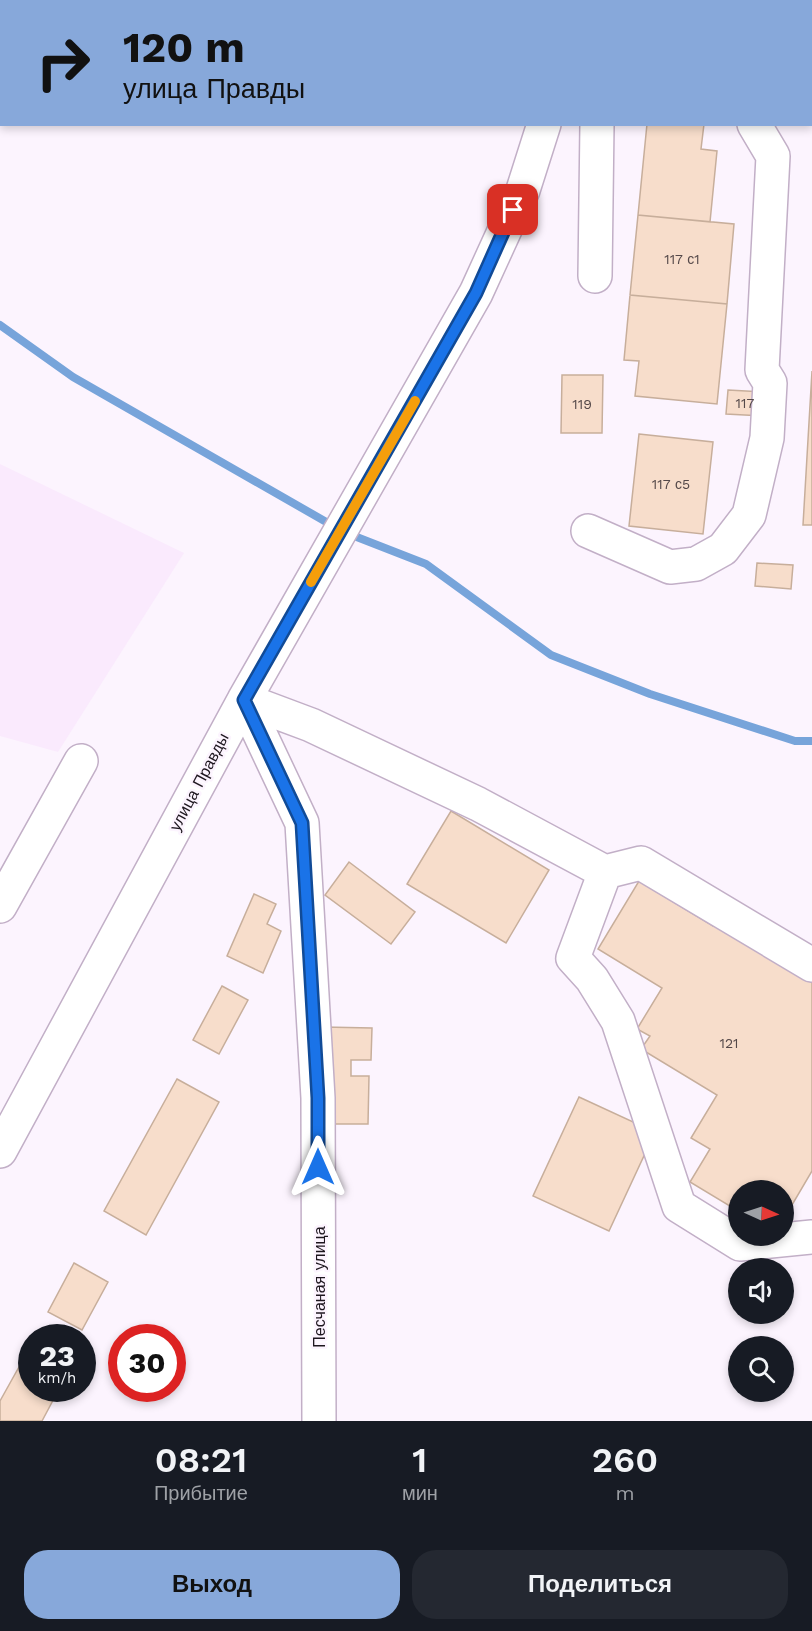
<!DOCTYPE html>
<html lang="ru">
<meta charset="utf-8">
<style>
body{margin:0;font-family:"Work Sans",sans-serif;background:#242831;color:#f1f3f6;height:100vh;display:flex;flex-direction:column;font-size:22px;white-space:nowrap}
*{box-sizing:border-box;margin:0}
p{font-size:20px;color:#9ea1a6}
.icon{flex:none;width:33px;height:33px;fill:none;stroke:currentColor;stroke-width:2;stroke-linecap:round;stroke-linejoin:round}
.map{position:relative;height:1421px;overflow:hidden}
.details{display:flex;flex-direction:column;background:#171b24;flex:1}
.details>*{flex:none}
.banner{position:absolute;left:0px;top:0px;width:813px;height:126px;box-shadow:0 3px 9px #0003;background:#87a8da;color:#111;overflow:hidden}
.needle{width:39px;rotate:93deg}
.fabs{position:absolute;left:728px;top:1180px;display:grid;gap:12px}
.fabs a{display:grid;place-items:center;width:66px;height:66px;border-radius:50%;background:#171b24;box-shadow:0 3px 9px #0003;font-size:30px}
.speed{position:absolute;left:18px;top:1324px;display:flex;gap:12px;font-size:30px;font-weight:700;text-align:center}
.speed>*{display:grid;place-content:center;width:78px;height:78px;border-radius:50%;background:#171b24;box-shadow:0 3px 9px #0003;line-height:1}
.speed small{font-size:15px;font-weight:400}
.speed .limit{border:9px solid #d22;background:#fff;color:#111}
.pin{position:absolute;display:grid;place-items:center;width:51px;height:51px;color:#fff;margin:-26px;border-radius:12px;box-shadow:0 3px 9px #0006}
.me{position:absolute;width:66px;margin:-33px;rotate:0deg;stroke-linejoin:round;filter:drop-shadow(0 0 4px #0008)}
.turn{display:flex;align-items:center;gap:21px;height:126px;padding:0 24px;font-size:27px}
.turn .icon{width:78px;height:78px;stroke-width:2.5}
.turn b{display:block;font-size:42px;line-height:51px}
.eta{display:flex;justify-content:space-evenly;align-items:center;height:102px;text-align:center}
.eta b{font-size:36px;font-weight:600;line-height:42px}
.cta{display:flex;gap:12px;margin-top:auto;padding:12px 24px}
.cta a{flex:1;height:69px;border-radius:24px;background:#87a8da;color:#111;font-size:24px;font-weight:600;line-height:69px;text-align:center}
.cta a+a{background:#242831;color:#f1f3f6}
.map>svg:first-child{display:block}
.built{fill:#faeafd}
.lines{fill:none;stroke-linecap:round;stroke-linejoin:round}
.stream{stroke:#77a4da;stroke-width:8}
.building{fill:#f7ddcb;stroke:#c7ae9b;stroke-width:1.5}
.minor-casing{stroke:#c2afc7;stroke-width:36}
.minor{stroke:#fff;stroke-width:33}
.route-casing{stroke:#114b97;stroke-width:15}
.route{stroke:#1a73e8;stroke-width:10}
.slow{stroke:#f59e0b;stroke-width:10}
.labels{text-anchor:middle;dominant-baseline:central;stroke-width:5;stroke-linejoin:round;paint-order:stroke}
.number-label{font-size:14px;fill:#544849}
.street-label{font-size:16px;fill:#1d161e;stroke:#fcf4fe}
</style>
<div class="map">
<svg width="812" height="1421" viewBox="0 0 812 1421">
<rect width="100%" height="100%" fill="#fcf4fe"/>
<!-- built -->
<path class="built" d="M0,464l184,89 -126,199 -58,-16z"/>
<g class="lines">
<!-- stream -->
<path class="stream" d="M0,325l73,52 262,150
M349,534l77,30 125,91 99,39 145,47h17"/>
</g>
<!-- building -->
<path class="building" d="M647,124h57l-3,25 16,2 -7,71 -72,-7z
M638,215l96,9 -7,80 -97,-9z
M630,295l97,9 -10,100 -82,-8 4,-35 -15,-1z
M812,371v154h-9z
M562,375h41l-1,58h-41z
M728,390l36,2 -1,24 -37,-2z
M639,434l74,8 -10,92 -74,-8z
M757,563l36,2 -2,24 -36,-3z
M451,811l98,59 -43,73 -99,-59z
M349,862l66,50 -24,32 -66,-49z
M639,881l74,45 6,-10 93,57v198l-20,34 -9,-5v-9h-45v20l-48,-29 20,-33 -19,-11 26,-43 -76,-46 9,-13 -13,-7 25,-41 -64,-39z
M254,894l22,10 -9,20 14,7 -18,42 -36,-17z
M222,986l26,14 -29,54 -26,-14z
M323,1027l49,1 -1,32h-20v16h18l-1,48h-45z
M177,1079l42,23 -73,133 -42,-24z
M579,1097l76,35 -46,99 -76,-35z
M74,1263l34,19 -26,48 -34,-18z
M24,1358l8,5v26h27l-17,32h-42v-20z"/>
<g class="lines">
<defs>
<path id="minor" d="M577,2l1,-2
M595,276l2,-152
M588,531l82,36 26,-3 27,-15 26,-34 18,-77 3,-55 -8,-13 11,-214 -19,-32
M244,700l58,123 16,275 1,323
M244,700l67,25 167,79 127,68 36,-9 171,102
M605,872l-32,86 19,21 26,42 61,185 61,38 72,-7
M0,906l81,-145
M0,1151l244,-451 232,-407 47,-103 21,-66"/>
</defs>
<!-- minor casing -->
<use href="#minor" class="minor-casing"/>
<!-- minor -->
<use href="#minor" class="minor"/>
</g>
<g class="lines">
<defs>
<path id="route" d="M318,1167v-69l-16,-275 -58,-123 232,-407 37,-83"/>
</defs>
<!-- route casing -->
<use href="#route" class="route-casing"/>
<!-- route -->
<use href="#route" class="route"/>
<!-- slow -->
<path class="slow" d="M311,582l104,-181"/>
</g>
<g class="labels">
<!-- number labels -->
<g class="number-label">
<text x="682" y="259">117 с1</text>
<text x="745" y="403">117</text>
<text x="582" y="404">119</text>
<text x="671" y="484">117 с5</text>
<text x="729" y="1043">121</text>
</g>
<!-- street labels -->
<g class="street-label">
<text transform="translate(199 782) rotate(-62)">улица Правды</text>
<text transform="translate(319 1287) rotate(-90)">Песчаная улица</text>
</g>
</g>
</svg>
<div class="fabs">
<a><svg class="needle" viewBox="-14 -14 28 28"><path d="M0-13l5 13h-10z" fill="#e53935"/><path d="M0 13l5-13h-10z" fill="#9ea1a6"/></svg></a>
<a><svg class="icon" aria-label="sound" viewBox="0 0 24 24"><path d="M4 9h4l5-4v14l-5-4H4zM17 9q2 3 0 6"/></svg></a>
<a><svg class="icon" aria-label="search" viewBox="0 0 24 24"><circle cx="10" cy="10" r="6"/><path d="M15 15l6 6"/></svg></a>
</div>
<div class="speed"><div>23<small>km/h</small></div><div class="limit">30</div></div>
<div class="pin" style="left:513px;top:210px;background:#d93025"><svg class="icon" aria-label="arrive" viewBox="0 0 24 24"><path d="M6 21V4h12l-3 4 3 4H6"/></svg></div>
<svg class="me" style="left:318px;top:1167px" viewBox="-20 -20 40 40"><path d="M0-17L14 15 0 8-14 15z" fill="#1a73e8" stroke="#fff" stroke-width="4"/></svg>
<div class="banner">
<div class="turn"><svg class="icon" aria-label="right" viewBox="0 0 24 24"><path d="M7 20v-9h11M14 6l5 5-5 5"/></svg><div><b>120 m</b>улица Правды</div></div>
</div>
</div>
<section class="details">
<div class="eta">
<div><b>08:21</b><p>Прибытие</p></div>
<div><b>1</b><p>мин</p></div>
<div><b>260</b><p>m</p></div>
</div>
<div class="cta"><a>Выход</a><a>Поделиться</a></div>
</section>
